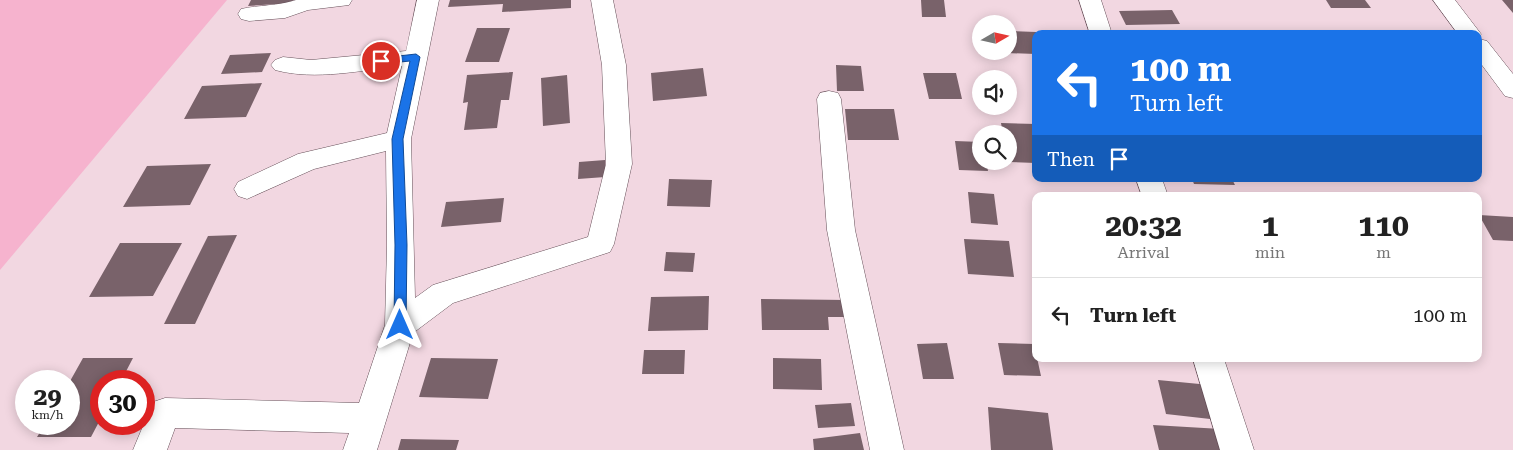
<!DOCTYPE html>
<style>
body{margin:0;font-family:"Roboto Serif",serif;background:#f2f2f2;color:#222;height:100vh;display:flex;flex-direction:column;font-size:19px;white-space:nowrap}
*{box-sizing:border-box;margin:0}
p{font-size:16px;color:#767676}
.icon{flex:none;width:28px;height:28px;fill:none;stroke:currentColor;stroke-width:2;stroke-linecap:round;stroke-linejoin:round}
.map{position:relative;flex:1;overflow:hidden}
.sheet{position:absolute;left:1032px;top:192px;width:450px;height:170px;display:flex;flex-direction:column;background:#fff;border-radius:10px;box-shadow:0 2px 12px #0003}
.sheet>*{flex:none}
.top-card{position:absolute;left:1032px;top:30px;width:450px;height:152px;border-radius:10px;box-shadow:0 2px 12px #0003;background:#1a73e8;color:#fff;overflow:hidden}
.needle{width:32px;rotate:81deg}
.tools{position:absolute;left:972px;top:15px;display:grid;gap:10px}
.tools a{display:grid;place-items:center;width:45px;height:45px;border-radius:50%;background:#fff;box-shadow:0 2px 12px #0003;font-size:25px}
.speed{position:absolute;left:15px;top:370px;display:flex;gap:10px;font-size:25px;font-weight:700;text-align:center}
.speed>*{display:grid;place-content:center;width:65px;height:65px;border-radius:50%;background:#fff;box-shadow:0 2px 12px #0003;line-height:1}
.speed small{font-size:12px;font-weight:400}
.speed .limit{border:8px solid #d22;background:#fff;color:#111}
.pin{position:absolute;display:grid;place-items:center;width:42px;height:42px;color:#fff;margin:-21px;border:2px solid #fff;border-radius:50%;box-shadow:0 1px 5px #0007}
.me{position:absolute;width:55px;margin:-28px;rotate:0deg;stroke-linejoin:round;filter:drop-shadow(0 0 4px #0008)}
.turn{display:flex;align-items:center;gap:18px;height:105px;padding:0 15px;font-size:22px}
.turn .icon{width:65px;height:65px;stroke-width:2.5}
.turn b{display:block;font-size:35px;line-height:42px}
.then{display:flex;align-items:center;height:48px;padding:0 15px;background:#0003;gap:10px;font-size:19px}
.eta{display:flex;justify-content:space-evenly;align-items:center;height:85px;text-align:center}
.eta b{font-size:30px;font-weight:700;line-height:35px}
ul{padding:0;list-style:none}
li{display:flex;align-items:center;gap:15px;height:75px;padding:0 15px;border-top:1px solid #e0e0e0}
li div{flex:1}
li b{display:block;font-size:19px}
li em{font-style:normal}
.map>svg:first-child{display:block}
.green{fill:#f6b3ce}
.building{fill:#79626a}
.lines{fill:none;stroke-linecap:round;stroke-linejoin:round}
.minor-casing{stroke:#665059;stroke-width:1}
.minor{fill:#fff;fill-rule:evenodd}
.route{fill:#1a73e8;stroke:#114b97}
</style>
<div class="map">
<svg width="1513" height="450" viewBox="0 0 1513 450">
<rect width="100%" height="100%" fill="#f2d7e1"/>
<!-- green -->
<path class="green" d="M0,0h227l-227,270z"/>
<!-- building -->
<path class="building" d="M251,0h42l-1,3 -44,3z
M450,0h121v8l-69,4 1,-8 -55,3z
M921,0h23l2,17h-24z
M1326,0h39l6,8h-40z
M1502,0h11v13z
M1172,10l8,14 -54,1 -7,-14z
M477,28h33l-11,34h-34z
M1009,31l27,1v22l-30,-1v-2h3z
M271,53l-9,19 -41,2 9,-19z
M836,65l25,1 3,25h-27z
M703,68l4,28 -54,5 -2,-28z
M513,72l-4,28h-8l-4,28 -33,2 4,-28 -5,1 4,-28z
M923,73h33l6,26h-33z
M567,75l3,48 -27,3 -2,-48z
M262,83l-16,34 -62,2 18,-33z
M845,109h49l5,31h-51z
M1001,123l35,1v39l-27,-1v-28h-6z
M955,141l26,1v19h5l2,10 -29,-1z
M605,160v17l-27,2 1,-17z
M211,164l-21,41 -67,2 24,-41z
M669,179l43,1 -2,27 -43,-1z
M1192,179h40l3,6 -41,-1z
M968,192l26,2 4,31 -27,-2z
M504,198l-3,24 -60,5 5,-25z
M1479,215l34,2v24l-20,-1z
M237,235l-42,89h-31l44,-88z
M964,239l45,2 5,36 -46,-3z
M120,243h62l-29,53 -64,1z
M666,252l29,1 -2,19 -29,-1z
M709,296l-1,34 -60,1 3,-34z
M761,299l86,1 2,17h-21l1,13h-67z
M947,343l7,36h-31l-6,-35z
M998,343l36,1 7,32 -37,-1z
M644,350h41l-1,24h-42z
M83,358h50l-12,23h-20v37l-10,19h-54l8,-13h24v-41z
M431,358l67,1 -10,40 -69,-2z
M773,358l48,1 1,31 -49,-1z
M1158,380l52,5 9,35 -53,-6z
M851,403l4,23 -37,2 -3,-23z
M988,407l60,6 5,37h-62z
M1153,425l68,4 6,21h-68z
M860,433l4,17h-50l-1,-11z
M401,439l58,1 -3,10h-58z"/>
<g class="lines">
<defs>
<path id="minor" d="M296,0h56l-3,5 -41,5 -23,8 -36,3 -8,-2 -3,-5 3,-5c18,-4 37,-3 55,-9z
M417,0h22l-28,139 4,159 18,-13 155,-48 18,-73 -4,-99 -11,-65h22l13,65 6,99 -18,80 -4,8 -157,51 -40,30 -36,117h-34l6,-17 -174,-5 -8,22h-34l20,-48 12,-4 194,5 26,-78 2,-80 -1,-94 -72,18 -67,30 -9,-3 -4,-7 4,-7 60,-28 89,-21 15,-67c-41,4 -86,15 -127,4l-4,-5 4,-5 8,-3 28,3 95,-9z
M1079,0h22l11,34h-22z
M1433,0h22l26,34 -2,4v-4h-21z
M1479,39l8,2 26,33v24l-8,-2 -26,-35z
M829,91l9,2 3,6 14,131 49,220h-34l-43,-220 -10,-131 3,-6z
M1136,179h26l6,17h-26z
M1193,359h31l30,91h-34z"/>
</defs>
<!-- minor casing -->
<use href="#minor" class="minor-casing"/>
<!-- minor -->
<use href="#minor" class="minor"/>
</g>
<!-- route -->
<path class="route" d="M416,54l4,3 -17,82 4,106 -1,80 -2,3 -4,2 -4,-2 -2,-3 1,-80 -3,-106 18,-78 -29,3 -5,-3 5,-3z"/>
</svg>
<div class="tools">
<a><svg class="needle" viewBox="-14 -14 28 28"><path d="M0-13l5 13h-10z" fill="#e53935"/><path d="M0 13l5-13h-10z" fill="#767676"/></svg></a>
<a><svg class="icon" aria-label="sound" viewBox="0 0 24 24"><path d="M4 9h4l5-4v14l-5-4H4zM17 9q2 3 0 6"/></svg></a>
<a><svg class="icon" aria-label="search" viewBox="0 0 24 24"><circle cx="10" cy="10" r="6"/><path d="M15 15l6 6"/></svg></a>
</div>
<div class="speed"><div>29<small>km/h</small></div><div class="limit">30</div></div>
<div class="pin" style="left:381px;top:61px;background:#d93025"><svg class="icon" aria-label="arrive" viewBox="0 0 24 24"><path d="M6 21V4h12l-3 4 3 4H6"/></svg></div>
<svg class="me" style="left:400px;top:325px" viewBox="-20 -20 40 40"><path d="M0-17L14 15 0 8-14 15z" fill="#1a73e8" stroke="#fff" stroke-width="4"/></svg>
<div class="top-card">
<div class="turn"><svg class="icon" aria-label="left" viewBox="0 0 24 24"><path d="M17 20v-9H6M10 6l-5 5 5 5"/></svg><div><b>100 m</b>Turn left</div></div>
<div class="then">Then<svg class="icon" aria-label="arrive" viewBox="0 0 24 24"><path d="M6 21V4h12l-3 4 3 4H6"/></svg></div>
</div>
<section class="sheet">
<div class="eta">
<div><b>20:32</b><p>Arrival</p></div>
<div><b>1</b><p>min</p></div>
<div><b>110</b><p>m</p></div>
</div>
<ul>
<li><svg class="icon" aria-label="left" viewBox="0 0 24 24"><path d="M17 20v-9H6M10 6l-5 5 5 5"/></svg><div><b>Turn left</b></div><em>100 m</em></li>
</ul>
</section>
</div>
